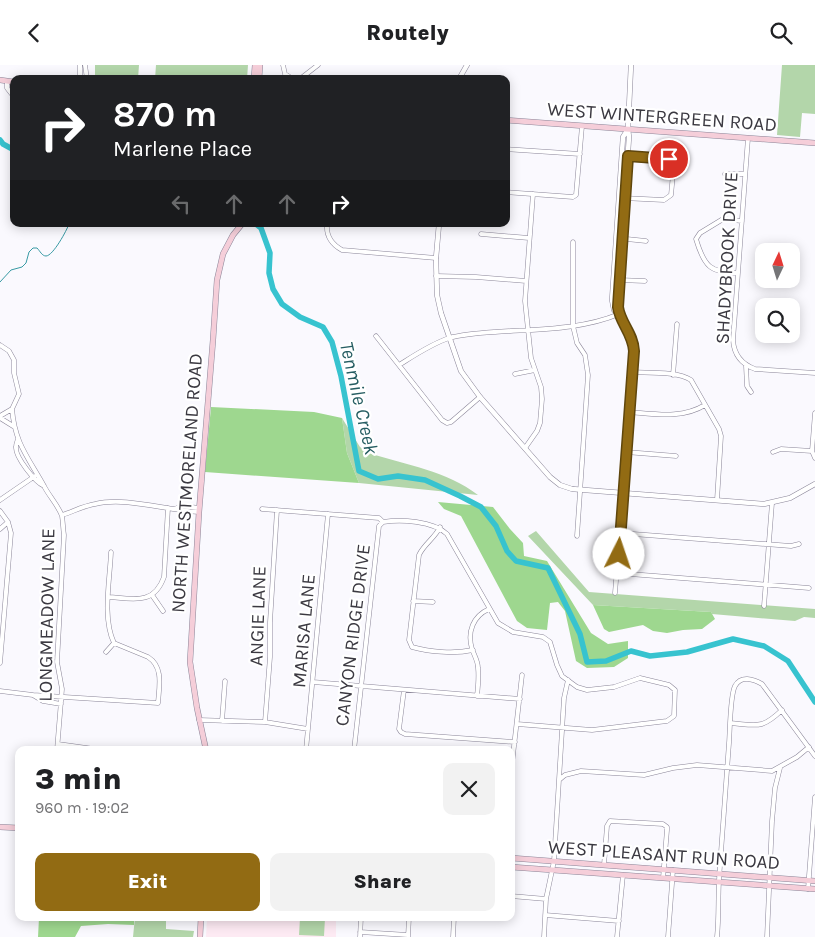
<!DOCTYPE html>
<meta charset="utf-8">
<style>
body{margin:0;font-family:Karla,sans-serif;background:#f2f2f2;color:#202124;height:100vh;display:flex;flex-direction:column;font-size:19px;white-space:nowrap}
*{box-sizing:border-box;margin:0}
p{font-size:16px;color:#757577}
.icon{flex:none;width:28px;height:28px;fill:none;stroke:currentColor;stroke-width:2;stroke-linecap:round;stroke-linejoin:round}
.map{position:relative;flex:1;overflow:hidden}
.panel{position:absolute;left:15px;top:681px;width:500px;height:175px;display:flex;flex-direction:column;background:#fff;border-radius:10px;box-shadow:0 2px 12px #0003}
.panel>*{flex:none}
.top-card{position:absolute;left:10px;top:10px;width:500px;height:152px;border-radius:10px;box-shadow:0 2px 12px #0003;background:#202124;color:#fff;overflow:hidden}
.needle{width:32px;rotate:4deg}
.controls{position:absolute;left:755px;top:178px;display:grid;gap:10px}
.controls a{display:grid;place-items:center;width:45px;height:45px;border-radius:10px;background:#fff;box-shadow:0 2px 12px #0003;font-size:25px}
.pin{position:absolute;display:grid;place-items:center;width:42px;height:42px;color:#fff;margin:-21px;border:2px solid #fff;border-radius:50%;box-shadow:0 1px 5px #0007}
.me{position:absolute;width:55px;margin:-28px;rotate:4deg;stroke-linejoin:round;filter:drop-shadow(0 0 4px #0008)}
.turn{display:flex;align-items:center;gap:18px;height:105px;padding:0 20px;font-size:22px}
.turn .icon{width:65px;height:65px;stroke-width:2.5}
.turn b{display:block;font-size:35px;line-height:42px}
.lanes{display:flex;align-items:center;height:48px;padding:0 20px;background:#0003;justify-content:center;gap:25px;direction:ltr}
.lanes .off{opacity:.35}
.round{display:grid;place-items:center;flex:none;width:52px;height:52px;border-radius:10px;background:#f2f2f2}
.headline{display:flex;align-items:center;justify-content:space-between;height:85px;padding:0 20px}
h1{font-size:30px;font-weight:800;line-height:38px}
.cta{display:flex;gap:10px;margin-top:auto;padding:10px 20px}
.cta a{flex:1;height:58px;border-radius:10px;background:#926b13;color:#fff;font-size:20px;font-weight:800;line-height:58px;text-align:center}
.cta a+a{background:#f2f2f2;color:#202124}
header{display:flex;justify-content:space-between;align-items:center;height:65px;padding:0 20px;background:#fff;font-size:22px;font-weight:800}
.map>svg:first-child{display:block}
.education{fill:#fdeaf3}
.green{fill:#b3d6aa}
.forest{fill:#9ed78f}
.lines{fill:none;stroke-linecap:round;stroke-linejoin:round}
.stream{stroke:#389aa4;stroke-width:1}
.river{stroke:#37c3cf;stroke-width:5.5}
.minor-casing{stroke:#8b8699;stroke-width:5}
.tertiary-casing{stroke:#8b8699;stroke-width:5.5}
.secondary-casing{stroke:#8b8699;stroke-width:6}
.minor{stroke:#fff;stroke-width:4}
.tertiary{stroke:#fff;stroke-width:4.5}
.secondary{stroke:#f5ced9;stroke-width:5}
.route-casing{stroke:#5f460c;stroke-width:12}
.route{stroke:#926b13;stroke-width:9}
.labels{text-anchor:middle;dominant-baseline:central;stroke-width:4.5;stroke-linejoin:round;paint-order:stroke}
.street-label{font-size:19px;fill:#3b3941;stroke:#fff}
.water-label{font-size:20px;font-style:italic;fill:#265d62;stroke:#fff}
</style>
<header><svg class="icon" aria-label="back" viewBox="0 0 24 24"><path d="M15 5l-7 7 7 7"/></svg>Routely<svg class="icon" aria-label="search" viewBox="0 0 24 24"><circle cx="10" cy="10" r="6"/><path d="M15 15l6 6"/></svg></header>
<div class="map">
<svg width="815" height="872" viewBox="0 0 815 872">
<rect width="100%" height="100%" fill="#faf9fe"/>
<!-- education -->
<path class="education" d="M207,853h129v19h-130z"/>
<!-- green -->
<path class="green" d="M95,0h44l-1,14h-43z
M156,0h92l-1,14h-92z
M782,0h33v49l-13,-1 -2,24 -23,-2z
M342,353l18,29 9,6c37,12 78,18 109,42l-119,-12 -12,-30z
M536,466l53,61 226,17v9l-11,-1 -9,4 -83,-7 -1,-2 -118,-7 -65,-69z
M135,852l31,1v11l28,2 -1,6h-60z
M300,853h25l-1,18 -25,-1z"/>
<!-- forest -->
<path class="forest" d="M211,342l103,5 28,6 5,35 12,30 -154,-11z
M438,437l55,5 17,22 13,14 1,13 23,5 44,72 17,11 20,-3v17l-14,9 -27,1 -11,-7 -11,-50 -7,-9 -8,1 -3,27 -20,-2 -10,-7 -56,-105 -17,-7z
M593,540l118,7 4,7 -13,10 -19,1 -16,3 -14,-2 -10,-6 -34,7 -5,-3z
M39,853v-1l95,1v7l-26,-1 -27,2 -6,11h-37z"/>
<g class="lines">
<!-- stream -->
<path class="stream" d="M0,217l11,-12 11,-3 4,-4 3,-11 4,-4h4c3,3 5,8 9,8 7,0 21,-26 23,-32"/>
<!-- river -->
<path class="river" d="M0,75l3,4 11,6
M256,159l5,4 9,25 -1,20 4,16 9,15 18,13 23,10 9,15 9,34 18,95 19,8 20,-3 27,4 35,16 21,11 15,19 11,25 9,10 32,7 32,66 7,28 19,-1 25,-10 19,5 37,-4 46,-13 31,7 24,15 27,41"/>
<defs>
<path id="minor" d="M85,0l2,14
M283,0l2,9 8,5
M80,14v-14
M300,14l18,-14
M7,16v7l7,9
M748,73l-15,202c1,15 8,24 22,29l60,4
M506,84l74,5
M725,109h20
M506,127l67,5 3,-2 6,-69
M623,133l41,2 7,-5 3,-31 -5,-5 -43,-3
M327,159c-1,12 4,20 15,26l94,8
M481,169l48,4
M617,173l29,3
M573,177v84l4,17 8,12 3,20 -11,161
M738,208c-28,0 -34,-7 -42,-34l4,-6 23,-14 19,2
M436,211l40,1 50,4
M614,213l5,2 26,1
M376,271l66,84 5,3 4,-1 29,-25
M0,280l9,6 5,9v13l5,21 -7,15 -12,7
M399,300c16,-10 32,-21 50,-27 15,-4 31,-5 46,-6 41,-3 86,-2 124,-18
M746,301l1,20 4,6
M632,307c16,1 46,-1 59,8l28,49 2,7 -4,64
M515,309l20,-4
M673,310l4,-51
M12,344c3,35 16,48 32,77 5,10 14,19 18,30 1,6 1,13 2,19l-7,127 5,27 -5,61
M629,347c27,2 53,7 76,-7
M815,348l-3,38 3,7
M0,353l13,8
M18,374c-1,3 -2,5 -2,8 -1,10 19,35 28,39
M525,383l12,-17 3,-8 2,-24 -1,-12 -10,-29 -6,-57 8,-107
M626,387l50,4
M773,387l8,-3 31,2
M0,435l35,-24
M174,444l9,-3 16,2
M262,444l117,9 4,4
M0,446l8,11 3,11 -11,130
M62,450c10,-3 21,-9 33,-11 31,-8 72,7 104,8
M440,462c-5,11 -16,17 -21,28l-10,85 3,7c18,5 42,7 61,3
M0,464l8,-7
M620,468l171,13 8,-2
M617,508l192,15
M615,528l8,-100
M152,530l11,16
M109,532c25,2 45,8 55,-20l4,-69
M413,536l20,1
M764,541l8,-103
M106,587l8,-9
M313,617l207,17
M404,625l-5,39 2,3 4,2 110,8
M0,626l33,4
M477,631c1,-9 2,-19 1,-28 0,-7 -4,-13 -6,-19 -5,-17 1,-33 17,-40
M61,639l-18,-3 -10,-6 125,8c1,-16 6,-36 -10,-46l-34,-14c-12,-25 -4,-64 -3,-91
M199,655l66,2 43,7
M222,656l3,-40
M265,657l5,-65v-35l7,-112
M730,658c27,2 31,7 52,-13
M58,679l43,6
M306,685l22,-236
M354,685l25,-224 4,-4c18,-3 50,-1 64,12l51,89 15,9 30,5 7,5 7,23 5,11 15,11 10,3 27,-3 26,-9 29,7 6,5 -1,26 -7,5 -75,9 -75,-6
M511,708l11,-98
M559,715l6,-5 16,-4 63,4 29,-7 24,-3 75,6 25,-14 12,-10
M604,800l3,-39 3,-5 53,3 4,3v3l-4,48
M808,824l7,-92
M511,831l35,3
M545,850l74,6
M360,867l48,3
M360,872l1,-20
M408,872l1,-20
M453,872l1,-20
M544,872l2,-38 8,-38 10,-163 4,-18
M617,872l6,-62
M668,872l5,-67
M717,872c2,-19 1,-38 2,-57 3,-46 7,-92 10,-137 1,-12 1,-48 6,-57 6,-11 18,-7 27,-2l53,72
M767,872l5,-116 3,-33 5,-20"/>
<path id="tertiary" d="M459,14l8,-14
M439,159l-3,34 1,37 4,18 20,58 19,26 70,80 10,8 12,4 192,15 26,-6 25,-14
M619,249l-1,-15 11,-162 -1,-8 3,-64
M623,428l10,-150c-3,-11 -9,-25 -19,-33l-2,-10 11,-163 5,-8"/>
<path id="secondary" d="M254,14l1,-14
M259,14l1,-14
M0,15l14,2
M506,55l309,23
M206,685l-9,-42 -7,-46 9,-150 14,-172 4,-60 6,-26 10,-19 9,-11
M0,762l19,1
M511,793l304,23
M511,802l304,22
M200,872l1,-20"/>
</defs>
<!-- minor casing -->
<use href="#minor" class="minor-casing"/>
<!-- tertiary casing -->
<use href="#tertiary" class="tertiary-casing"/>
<!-- secondary casing -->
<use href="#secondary" class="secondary-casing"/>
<!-- minor -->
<use href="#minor" class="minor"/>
<!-- tertiary -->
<use href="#tertiary" class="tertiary"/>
<!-- secondary -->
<use href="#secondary" class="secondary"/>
</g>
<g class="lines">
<defs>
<path id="route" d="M619,489l15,-203c-1,-18 -14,-28 -16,-44l10,-151 41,3"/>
</defs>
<!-- route casing -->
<use href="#route" class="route-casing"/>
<!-- route -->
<use href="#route" class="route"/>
</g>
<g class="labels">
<!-- street labels -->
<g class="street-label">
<text transform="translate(662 52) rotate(4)">WEST WINTERGREEN ROAD</text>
<text transform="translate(727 193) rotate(-87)">SHADYBROOK DRIVE</text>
<text transform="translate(187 418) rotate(-86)">NORTH WESTMORELAND ROAD</text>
<text transform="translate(47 550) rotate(-89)">LONGMEADOW LANE</text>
<text transform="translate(258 551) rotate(-88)">ANGIE LANE</text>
<text transform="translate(304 566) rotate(-85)">MARISA LANE</text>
<text transform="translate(353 570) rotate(-83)">CANYON RIDGE DRIVE</text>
<text transform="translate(664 790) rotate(4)">WEST PLEASANT RUN ROAD</text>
</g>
<!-- water labels -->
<g class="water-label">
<text transform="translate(359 333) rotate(77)">Tenmile Creek</text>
</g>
</g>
</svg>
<div class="controls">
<a><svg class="needle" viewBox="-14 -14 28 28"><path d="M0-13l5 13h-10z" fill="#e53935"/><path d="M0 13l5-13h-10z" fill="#757577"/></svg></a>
<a><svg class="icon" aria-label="search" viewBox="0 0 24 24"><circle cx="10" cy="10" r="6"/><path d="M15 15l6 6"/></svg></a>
</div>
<div class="pin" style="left:669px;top:94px;background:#d93025"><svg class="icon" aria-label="arrive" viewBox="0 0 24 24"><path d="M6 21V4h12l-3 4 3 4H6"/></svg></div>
<svg class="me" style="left:619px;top:489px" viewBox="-20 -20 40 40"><circle r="19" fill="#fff"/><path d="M0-13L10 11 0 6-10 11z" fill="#926b13"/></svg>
<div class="top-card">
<div class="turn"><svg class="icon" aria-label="right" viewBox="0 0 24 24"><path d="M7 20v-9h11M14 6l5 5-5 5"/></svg><div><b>870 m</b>Marlene Place</div></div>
<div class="lanes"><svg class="icon off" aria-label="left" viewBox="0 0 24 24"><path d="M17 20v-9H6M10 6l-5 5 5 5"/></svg><svg class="icon off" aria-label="ahead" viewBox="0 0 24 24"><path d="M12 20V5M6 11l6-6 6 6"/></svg><svg class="icon off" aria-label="ahead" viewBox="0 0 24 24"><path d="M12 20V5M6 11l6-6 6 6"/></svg><svg class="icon" aria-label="right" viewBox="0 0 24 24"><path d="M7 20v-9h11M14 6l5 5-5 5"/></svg></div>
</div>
<section class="panel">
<div class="headline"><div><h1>3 min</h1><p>960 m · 19:02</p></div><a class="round"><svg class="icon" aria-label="close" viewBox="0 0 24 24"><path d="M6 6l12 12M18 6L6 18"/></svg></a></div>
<div class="cta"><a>Exit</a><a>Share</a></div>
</section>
</div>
